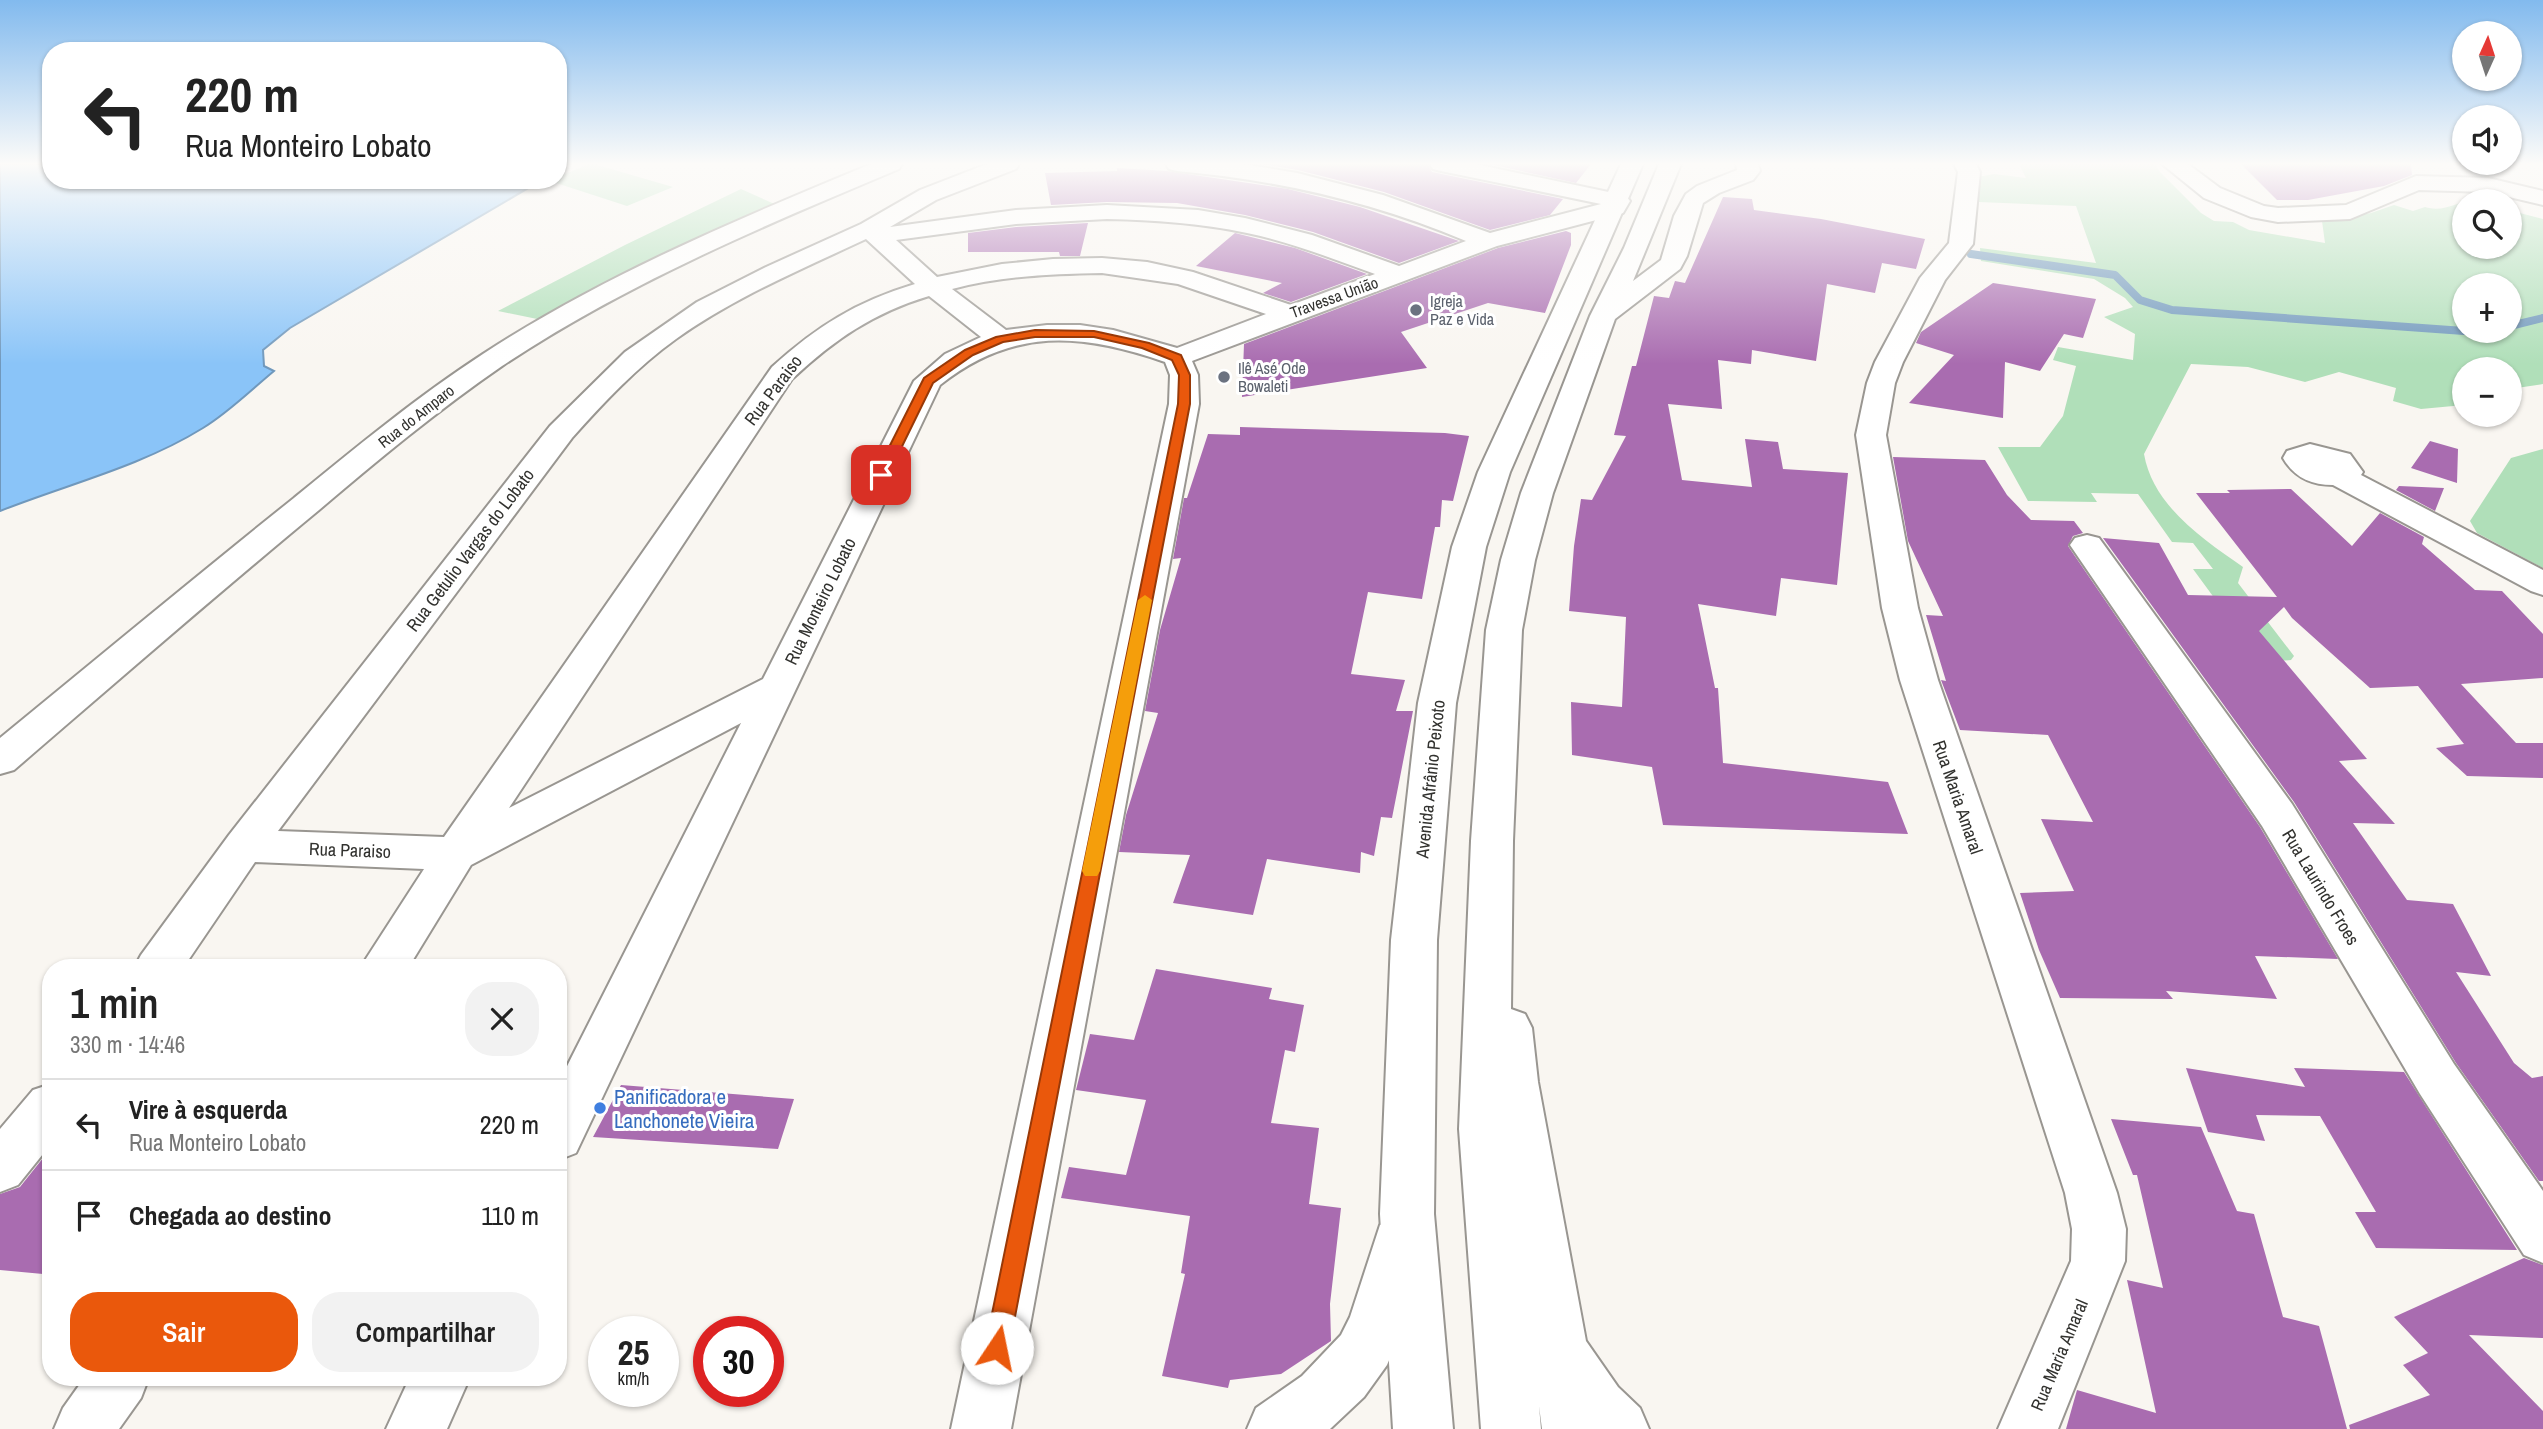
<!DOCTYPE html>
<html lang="pt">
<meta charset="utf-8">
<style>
body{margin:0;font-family:"Archivo Narrow",sans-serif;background:#f2f2f2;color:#222;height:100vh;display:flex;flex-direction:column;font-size:26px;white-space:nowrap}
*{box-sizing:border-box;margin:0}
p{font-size:23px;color:#767676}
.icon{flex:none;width:38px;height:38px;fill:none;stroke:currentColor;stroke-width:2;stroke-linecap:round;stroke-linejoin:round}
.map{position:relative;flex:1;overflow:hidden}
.side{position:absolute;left:42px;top:959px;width:525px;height:427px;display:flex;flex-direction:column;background:#fff;border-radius:28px;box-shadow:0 2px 5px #0004}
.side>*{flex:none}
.hud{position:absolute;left:42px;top:42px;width:525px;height:147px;border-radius:28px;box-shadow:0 2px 5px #0004;background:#fff;color:#222;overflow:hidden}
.needle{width:46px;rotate:3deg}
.tools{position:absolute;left:2452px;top:21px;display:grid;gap:14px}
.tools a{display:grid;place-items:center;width:70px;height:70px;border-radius:50%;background:#fff;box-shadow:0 2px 5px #0004;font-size:35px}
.speed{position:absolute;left:588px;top:1316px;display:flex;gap:14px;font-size:35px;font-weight:700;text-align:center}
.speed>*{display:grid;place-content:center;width:91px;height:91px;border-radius:50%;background:#fff;box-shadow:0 2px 5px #0004;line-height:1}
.speed small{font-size:18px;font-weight:400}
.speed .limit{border:10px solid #d22;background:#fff;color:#111}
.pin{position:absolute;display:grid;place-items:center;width:60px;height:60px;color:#fff;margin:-30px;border-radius:14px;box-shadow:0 4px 10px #0006}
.me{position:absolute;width:77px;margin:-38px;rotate:11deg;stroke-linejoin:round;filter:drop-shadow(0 0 5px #0008)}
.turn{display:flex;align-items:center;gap:24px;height:147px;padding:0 28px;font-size:32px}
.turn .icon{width:91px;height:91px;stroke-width:2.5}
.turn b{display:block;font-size:49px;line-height:60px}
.round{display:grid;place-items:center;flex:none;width:74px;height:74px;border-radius:28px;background:#f2f2f2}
.headline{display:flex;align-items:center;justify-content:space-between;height:119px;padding:0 28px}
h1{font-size:42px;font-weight:600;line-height:52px}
.action{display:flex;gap:14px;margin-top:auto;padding:14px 28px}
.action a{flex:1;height:80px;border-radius:28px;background:#ea580c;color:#fff;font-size:28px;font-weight:600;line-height:80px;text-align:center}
.action a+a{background:#f2f2f2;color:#222}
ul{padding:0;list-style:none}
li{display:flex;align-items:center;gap:21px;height:91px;padding:0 28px;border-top:2px solid #e0e0e0}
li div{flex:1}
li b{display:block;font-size:26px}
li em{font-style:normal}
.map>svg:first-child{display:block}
.green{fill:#b0dfb9;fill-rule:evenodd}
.water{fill:#8ac4f8;stroke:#7098bc;stroke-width:2}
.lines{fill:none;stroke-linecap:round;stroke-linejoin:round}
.stream{stroke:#7098bc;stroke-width:8}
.building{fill:#a96cb0}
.minor-casing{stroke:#999691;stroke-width:4}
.major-casing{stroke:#999691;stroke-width:4}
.minor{fill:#fff;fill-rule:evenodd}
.major{fill:#fff;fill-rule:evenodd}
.route{fill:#ea580c;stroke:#983908;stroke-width:2}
.slow{fill:#f59e0b}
.worship-dot{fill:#6b7280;stroke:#fff;stroke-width:2.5}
.shop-dot{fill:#3f7fe0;stroke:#fff;stroke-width:2.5}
.labels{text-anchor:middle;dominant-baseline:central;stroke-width:6;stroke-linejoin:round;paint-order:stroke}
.far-street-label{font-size:16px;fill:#32322f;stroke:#fff}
.far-worship-label{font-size:16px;fill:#5b616d;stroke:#fff;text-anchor:start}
.street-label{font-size:18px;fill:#32322f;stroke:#fff}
.near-shop-label{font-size:21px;fill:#366cbe;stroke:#fff;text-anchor:start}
</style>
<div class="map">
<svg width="2543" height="1429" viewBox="0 0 2543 1429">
<rect width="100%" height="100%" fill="#f9f6f1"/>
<!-- green -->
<path class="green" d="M589,164h5l79,23 -46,19 -77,-25 8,-1v-3z
M2019,164h136l5,8 41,41 13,8 19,1 16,8 76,13 -3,-22 49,-8 23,-8 19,6 12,-4c22,7 34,-10 57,-6h-18v46h46v-41l3,1 -1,4 31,8v165l-33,5v-20h-46v36l-43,4 -28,-8 3,-13 -57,-16 -34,10 -57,-15 -57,-3 -47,90c9,52 59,85 99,113l-5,16 56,73 -3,4 -13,1 -22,-6 -63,-86h20l-20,-26 -21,-1 -34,-48 -47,-1 6,9 -69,-1 -30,-54h42l23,-31 13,-50 -23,-6 5,-13 75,13 2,-26 -31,-17 29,-10 -8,-9 -31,-19 -113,-18 -1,-13 116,15 -20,-57 -97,-4 -1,-25 16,-3 32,4zM2464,285h46v46h-46z
M741,189l38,17 -232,115 -49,-10 127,-66z
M2543,449v119l-66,-35 -7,-12 41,-63z"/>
<!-- water -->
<path class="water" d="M0,164h51v16h491l-252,148 -27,22 1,16 10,5c-23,19 -46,42 -71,57 -63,39 -135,56 -203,83z"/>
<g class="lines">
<!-- stream -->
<path class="stream" d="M1971,254l144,21 25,25 32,10 292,21
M2510,326l33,-8
M2465,331h19"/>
</g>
<!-- building -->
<path class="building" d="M1261,164h167l4,8 131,27 -13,16 -60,15 -106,-38 -86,-22z
M1489,164h102l-15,19z
M2241,164h170l1,11 -28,11 -76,14h-31z
M1117,168l50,3 121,18 72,18 99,34 -60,22 -86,-31 -68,-17 -68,-12 -70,-1 -56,3 -6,-32 72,-2z
M1723,197l29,2 2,11 67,9 104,20 -9,30 -34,-6 -7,30 -48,-9 -11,77 -64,-11 -1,14 -33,-4 4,49 -54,-5 14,76 70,7 -7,-48 33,3 5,27 65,4 -11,112 -56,-7 -5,38 -78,-12 17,84h3l5,75 165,19 20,52 -245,-9 -11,-58 -80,-12 -1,-53 51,5 4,-90 -57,-6 5,-65 7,-47 11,1 34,-64 -12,-1 18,-69h4l18,-70 15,2 6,-17 10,2z
M1088,223l-8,33h-20l-1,-4h-91v-19l48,-6z
M1566,231l5,2v12l-26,68 -57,-10 -87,29 26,36 -185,29 2,-53 254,-96z
M1235,233l60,15 72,26 -76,28 -28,-9 19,-10 -86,-17z
M1993,283l103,16 -13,39 -19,-4 -24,37 -35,-9 -2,56 -94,-15 45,-48 -38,-12 5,-11z
M1240,427l205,6 24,3 -16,65 -11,-1 -2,27h-5l-13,72 -54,-7 -17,82 54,6 -9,31h17l-21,107 -11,-1 -7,39 -13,-4 -1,21 -93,-14 -14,56 -80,-12 17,-48 -71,-3 7,-37 32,-102 -13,-2 15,-81 21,-72 -8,1 11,-61h3l21,-64 32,1z
M2430,441l28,8 -1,34 -46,-15z
M1893,457l92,3 22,35 24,25 43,1 9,12 -10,3 -5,10 192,281 78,132 -83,-3 22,43 -111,-8 7,8 -113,-1 -21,-48 -19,-57 54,-2 -33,-72 52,3 -45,-87 -88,-5 -19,-50 5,1 -20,-66 17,1 -35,-75z
M2399,486l45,2 -9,23 -39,-21z
M2291,489l61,57 28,-33 44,24 -2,7 53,46 27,1 41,43v44l-82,6 55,59h27v35l-76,-2 -31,-28 28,-4 -46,-58 -48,2 -78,-70 -8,-11 -25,24 108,128 -28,2 56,63 -42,-1 54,77 46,4 38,72 -35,-4 58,91 18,15 11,-2v105h-4l-83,-118 -162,-261 -191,-264 56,5 29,52 89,2 -81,-104h34l-3,-3z
M1156,969l116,19 -3,11 35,6 -9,47 -10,-2 -14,73 48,5 -10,76 32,4 -11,96 1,37 -50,33 -51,6 -2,8 -66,-12 23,-102 -4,-1 9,-57 -129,-18 8,-31 57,8 20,-75 -70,-10 14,-56 44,6z
M2186,1068l119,19 -11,-19 110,4 113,178 -141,-2 -21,-36h21l-56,-96 -64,-1 9,26 -57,-9z
M621,1085l173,14 -16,50 -185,-12z
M2111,1119l90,8 36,84 17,3 29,103 36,9 28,103h-281l11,-39 79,23 -29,-133 36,8 -26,-113h-4z
M51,1148v114l-8,12 -43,-4v-76l20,-7z
M2524,1258l19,7v73l-74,-3 74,76v18h-193l-1,-4 81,-30 -27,-30 25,-12 -34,-36z"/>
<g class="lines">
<defs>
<path id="minor" d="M871,164h31l-3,5c-136,57 -274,115 -397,197 -64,44 -124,94 -183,144 -103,85 -204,173 -305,260l-14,4v-36c98,-80 195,-161 294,-240 61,-50 123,-101 189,-144 121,-79 255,-135 388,-190z
M987,164h32l-3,5 -80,31 -46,27 126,-17 91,-5 91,5 47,8 67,17 87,31 67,-25c-93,-39 -188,-61 -289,-70l-8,-2 -3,-5h77l54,9 86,22 107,38 111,-29 -160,-33 -8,-2 -3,-5h45l143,30 8,2 4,5 -7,12 -126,33 -305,115 6,14 1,29 -188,1025h-60l218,-1025 1,-29 -5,-13c-84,-29 -152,-35 -225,23l-364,768 -18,7v-76l183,-361 -270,142 -63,103h-48l64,-99 -169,-7 -72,106h-49l7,-13 88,-120 321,-409 75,-74 72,-50 69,-35 95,-43 59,-34zM1107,219c47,1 93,4 140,14 44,9 86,26 128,41l-84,31 -98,-33 -46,-10 -45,-4 -49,1 -51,5 -65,13 -41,-37 120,-16zM866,239l49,45c-59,18 -98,42 -143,83l-328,470 -166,-6 294,-393c32,-36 65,-71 104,-99 59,-42 126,-70 190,-100zM1102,273l76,11 88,30 -89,34 -64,-18 -33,-5h-33l-41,5 -54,-41c49,-13 100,-15 150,-16zM929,296l52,41 -36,17 -31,27 -151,298 -254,129 283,-429c43,-40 81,-66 137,-83z
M1954,164h22l4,8 -7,72 -28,36 -42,82 -8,21 -9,52 32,173 20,72 179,513 9,36 -1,32 -67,168h-60l73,-168 1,-32 -7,-36 -165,-513 -18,-72 -26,-173 11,-52 8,-21 45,-84 29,-35 9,-71z
M2162,164h26l32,24 44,18 14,2 68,-3 70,-29 72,2 55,13v14l-55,-13 -69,-2 -69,29 -72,3 -27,-5 -47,-19z
M2310,444l40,10 13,18 -2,3 182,95v25l-12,-4 -198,-106c-23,0 -39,-8 -50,-27l4,-7z
M2087,535l12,3 193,266 162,260 89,127v72l-19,-8 -104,-161 -158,-268 -192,-281 5,-7z
M51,1084v60l-33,41 -18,7v-63l33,-39z
M1399,1217l19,8 8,18 -19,74 -20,48 -23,32 -34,32h-83l9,-21 46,-32 39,-41 9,-18 30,-92z
M85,1377h64l-8,21 -22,31h-65l9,-21z
M410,1377h60l-23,52h-61z"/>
<path id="major" d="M1621,164h22l-133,308 -24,75 -30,156 -19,237 -3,274 19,215h-60l-13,-215 11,-274 27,-237 34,-156 26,-75z
M1659,164h22l-48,117 28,-21 13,-44 12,-22 11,-8 40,-16 -1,-6h22l2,7 -7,9 -34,13 -16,10 -16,53 -7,13 -65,50 -62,174 -18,67 -13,70 -9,211 -2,168 14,5 7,14 6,54 48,259 32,46 22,21 9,21h-107l-3,-23 2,23h-60l-22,-300 12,-288 15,-211 15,-70 20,-67 69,-177 34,-68z"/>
</defs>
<!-- minor casing -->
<use href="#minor" class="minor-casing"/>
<!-- major casing -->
<use href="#major" class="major-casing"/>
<!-- minor -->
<use href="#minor" class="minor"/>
<!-- major -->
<use href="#major" class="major"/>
</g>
<!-- sky -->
<linearGradient id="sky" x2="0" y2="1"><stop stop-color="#82baee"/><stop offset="0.45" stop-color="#fcfbf9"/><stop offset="1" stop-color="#fcfbf9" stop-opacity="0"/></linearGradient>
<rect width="2543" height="364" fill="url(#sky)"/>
<!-- route -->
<path class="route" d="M1035,330l59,1 55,12 32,12 9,20v29l-181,944 -4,8 -8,4 -9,-4 -3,-8 193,-944 1,-29 -7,-15 -30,-12 -48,-11h-59l-32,5 -30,13 -40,28 -45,92 -7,4 -6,-4 49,-97 41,-28 31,-13z"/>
<!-- slow -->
<path class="slow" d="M1145,595l7,5 -52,271 -3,5h-12l-3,-5 56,-271z"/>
<!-- markers -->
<g class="worship-dot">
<circle cx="1416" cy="310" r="7"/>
<circle cx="1224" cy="377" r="7"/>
</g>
<circle class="shop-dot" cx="600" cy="1108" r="7"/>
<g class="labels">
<!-- far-street labels -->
<g class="far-street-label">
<text transform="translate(1334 297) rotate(-20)">Travessa União</text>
<text transform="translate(416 416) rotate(-38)">Rua do Amparo</text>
</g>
<!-- far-worship labels -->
<g class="far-worship-label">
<text x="1430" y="301">Igreja<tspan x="1430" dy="18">Paz e Vida</tspan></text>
<text x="1238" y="368">Ilê Asé Ode<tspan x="1238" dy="18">Bowaleti</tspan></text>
</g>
<!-- street labels -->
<g class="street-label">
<text transform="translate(773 390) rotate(-53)">Rua Paraiso</text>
<text transform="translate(470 550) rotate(-53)">Rua Getulio Vargas do Lobato</text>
<text transform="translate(820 601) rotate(-64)">Rua Monteiro Lobato</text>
<text transform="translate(1430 779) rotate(-84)">Avenida Afrânio Peixoto</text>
<text transform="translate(1958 797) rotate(71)">Rua Maria Amaral</text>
<text transform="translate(350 850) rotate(2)">Rua Paraiso</text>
<text transform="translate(2321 887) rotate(59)">Rua Laurindo Froes</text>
<text transform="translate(2059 1355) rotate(-67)">Rua Maria Amaral</text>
</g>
<!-- near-shop labels -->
<g class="near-shop-label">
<text x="614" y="1096">Panificadora e<tspan x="614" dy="24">Lanchonete Vieira</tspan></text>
</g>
</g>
</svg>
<div class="tools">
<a><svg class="needle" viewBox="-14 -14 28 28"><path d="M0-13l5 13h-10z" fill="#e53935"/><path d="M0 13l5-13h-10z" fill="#767676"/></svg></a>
<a><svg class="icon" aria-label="sound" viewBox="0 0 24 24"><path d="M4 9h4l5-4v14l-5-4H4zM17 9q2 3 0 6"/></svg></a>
<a><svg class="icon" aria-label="search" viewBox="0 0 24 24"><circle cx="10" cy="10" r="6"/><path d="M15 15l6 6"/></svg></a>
<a>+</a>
<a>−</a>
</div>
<div class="speed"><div>25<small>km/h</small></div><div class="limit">30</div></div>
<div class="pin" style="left:881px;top:475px;background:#d93025"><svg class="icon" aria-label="arrive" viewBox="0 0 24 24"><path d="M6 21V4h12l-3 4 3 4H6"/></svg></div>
<svg class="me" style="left:997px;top:1348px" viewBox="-20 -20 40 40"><circle r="19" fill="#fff"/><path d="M0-13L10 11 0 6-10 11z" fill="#ea580c"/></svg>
<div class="hud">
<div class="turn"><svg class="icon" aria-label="left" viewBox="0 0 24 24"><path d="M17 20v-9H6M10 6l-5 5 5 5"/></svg><div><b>220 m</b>Rua Monteiro Lobato</div></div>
</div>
<section class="side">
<div class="headline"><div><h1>1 min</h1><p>330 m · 14:46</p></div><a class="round"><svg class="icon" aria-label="close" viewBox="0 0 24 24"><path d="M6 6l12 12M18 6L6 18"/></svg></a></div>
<ul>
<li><svg class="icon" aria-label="left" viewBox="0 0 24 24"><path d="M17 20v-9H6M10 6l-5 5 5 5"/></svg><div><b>Vire à esquerda</b><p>Rua Monteiro Lobato</p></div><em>220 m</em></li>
<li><svg class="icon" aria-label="arrive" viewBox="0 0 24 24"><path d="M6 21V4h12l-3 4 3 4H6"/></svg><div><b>Chegada ao destino</b></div><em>110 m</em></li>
</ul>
<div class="action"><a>Sair</a><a>Compartilhar</a></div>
</section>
</div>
